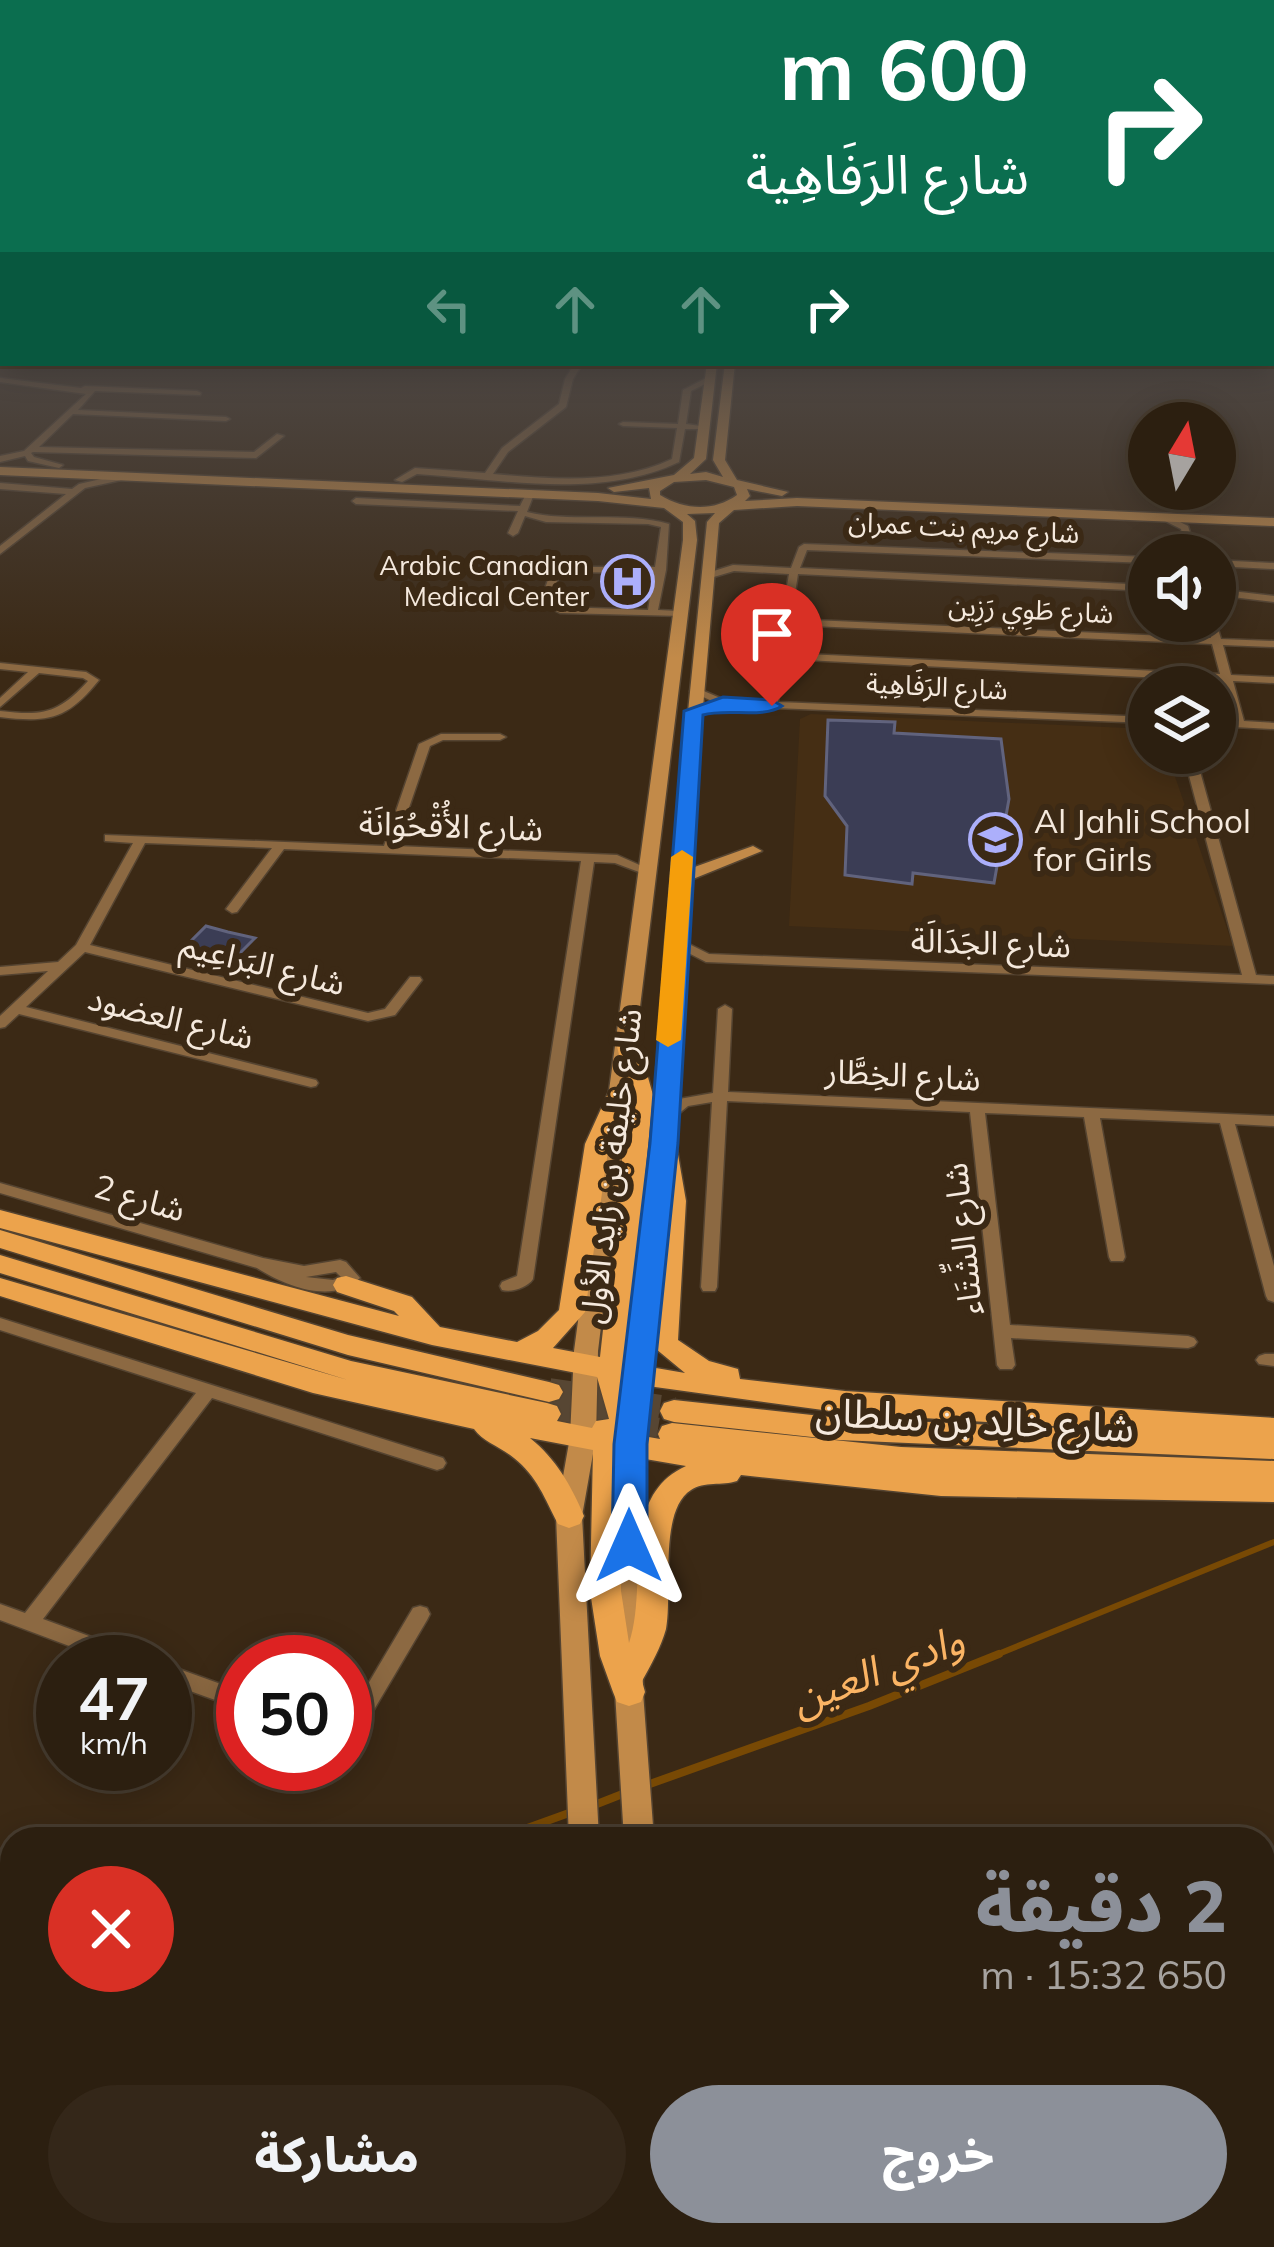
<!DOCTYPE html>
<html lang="ar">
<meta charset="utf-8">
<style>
body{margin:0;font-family:Mulish,"Noto Sans Arabic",sans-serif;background:#342719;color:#f1f3f6;direction:rtl;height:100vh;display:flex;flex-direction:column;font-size:45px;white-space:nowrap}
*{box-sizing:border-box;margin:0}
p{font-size:39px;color:#a6a29f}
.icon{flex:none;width:66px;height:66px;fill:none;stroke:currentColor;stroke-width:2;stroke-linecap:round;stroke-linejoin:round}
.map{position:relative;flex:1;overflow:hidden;direction:ltr}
.panel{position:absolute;left:0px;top:1827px;width:1275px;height:420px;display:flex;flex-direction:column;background:#2c1f10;border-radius:36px 36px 0 0;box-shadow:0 6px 30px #0003,0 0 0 3px #483d30;direction:rtl}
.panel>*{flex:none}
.guide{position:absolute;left:0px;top:0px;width:1275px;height:366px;box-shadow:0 6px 30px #0003,0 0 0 3px #483d30;direction:rtl;background:#0b6e4f;color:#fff;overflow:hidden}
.needle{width:78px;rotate:10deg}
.fabs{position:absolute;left:1128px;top:402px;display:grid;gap:24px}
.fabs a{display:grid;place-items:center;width:108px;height:108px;border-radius:50%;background:#2c1f10;box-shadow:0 6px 30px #0003,0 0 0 3px #483d30;font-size:60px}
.speed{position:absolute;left:36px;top:1635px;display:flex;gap:24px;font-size:60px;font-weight:700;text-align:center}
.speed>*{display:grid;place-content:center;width:156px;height:156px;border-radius:50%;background:#2c1f10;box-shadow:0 6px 30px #0003,0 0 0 3px #483d30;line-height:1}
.speed small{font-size:30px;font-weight:400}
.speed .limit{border:18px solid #d22;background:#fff;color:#111}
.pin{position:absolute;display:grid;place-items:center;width:102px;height:102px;color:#fff;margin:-123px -51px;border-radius:50% 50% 50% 0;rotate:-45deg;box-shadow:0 0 12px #0007}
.pin .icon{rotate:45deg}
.me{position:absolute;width:132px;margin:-66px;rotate:0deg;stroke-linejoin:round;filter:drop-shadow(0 0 9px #0008)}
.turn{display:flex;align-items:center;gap:42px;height:252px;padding:0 48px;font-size:54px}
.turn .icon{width:156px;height:156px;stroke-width:2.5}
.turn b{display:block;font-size:84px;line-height:102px}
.lanes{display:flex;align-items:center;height:114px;padding:0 48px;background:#0003;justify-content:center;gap:60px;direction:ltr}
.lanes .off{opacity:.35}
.round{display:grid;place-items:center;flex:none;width:126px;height:126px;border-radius:63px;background:#342719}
.headline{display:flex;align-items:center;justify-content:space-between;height:204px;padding:0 48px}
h1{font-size:72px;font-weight:800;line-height:90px;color:#8c9099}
.action{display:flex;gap:24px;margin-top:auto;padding:24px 48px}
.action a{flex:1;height:138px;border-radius:72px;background:#8c9099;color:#fff;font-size:48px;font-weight:800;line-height:138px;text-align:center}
.action a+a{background:#342719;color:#f1f3f6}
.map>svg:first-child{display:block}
.built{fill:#452e14}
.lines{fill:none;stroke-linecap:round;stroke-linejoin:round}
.stream-far1{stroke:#784904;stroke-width:6}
.stream{stroke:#784904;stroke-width:8}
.building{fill:#3b3d55;stroke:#61637d;stroke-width:3}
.primary-tunnel{stroke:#574633;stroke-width:28;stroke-dasharray:28 14;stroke-linecap:butt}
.minor-casing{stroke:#554431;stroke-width:3}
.secondary-casing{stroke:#554431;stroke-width:3}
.primary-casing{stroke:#554431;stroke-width:3}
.minor{fill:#8c6942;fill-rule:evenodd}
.secondary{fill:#c28a49;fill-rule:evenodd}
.primary{fill:#eca34c;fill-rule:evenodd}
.route{fill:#1a73e8;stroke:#114b97;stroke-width:3}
.slow{fill:#f59e0b}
.labels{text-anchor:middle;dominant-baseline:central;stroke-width:12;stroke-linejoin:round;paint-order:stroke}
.far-street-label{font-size:27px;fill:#f5e9dd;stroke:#3b2915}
.far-poi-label{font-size:27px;fill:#f5e9dd;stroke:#3b2915;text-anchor:end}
.poi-label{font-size:33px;fill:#f5e9dd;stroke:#3b2915;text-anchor:start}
.street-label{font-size:33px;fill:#f5e9dd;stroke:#3b2915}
.near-street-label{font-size:39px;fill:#f5e9dd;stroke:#3b2915}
.near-water-label{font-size:42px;font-style:italic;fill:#fbb464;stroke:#3b2915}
</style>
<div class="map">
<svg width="1274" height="2247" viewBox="0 0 1274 2247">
<rect width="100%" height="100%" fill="#3b2915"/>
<!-- built -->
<path class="built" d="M811,714l338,15v24h18l66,193 -444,-20 11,-207z"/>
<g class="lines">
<!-- stream-far1 -->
<path class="stream-far1" d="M991,1657l283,-115"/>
<!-- stream -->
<path class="stream" d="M647,1785l222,-79 130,-52
M597,1804l28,-11
M497,1839l72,-26
M0,1965l12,-1"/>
</g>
<!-- building -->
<path class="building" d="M828,720l67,2 -1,11 107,6 8,60 -15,84 -81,-10 -1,11 -67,-9 2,-49 -22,-30z
M206,926l22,6 27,6 -24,24 -49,-12z"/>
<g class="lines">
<!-- primary-tunnel -->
<path class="primary-tunnel" d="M549,1392l125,19
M547,1414l125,20"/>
<defs>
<path id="minor" d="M3,356v5l-3,1v-5z
M575,363h8l-10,16 -7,28 -58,45 -15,22c60,5 123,11 179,-15l5,-31 -54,-2 -4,-2 4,-2 55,2 5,-34 27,-14 3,4 -22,11 -5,33 22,3 -4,2h-19l-6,33c-80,38 -177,17 -262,12l-15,8 -7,-2 20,-12 70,5 17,-25 57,-44 6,-25z
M0,378l81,10 4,-2 112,5 4,2 -1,2 -105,-4 -17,19 148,7 4,2 -4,2 -153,-7 -34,33 215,5 23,-18 7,2 -28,22 -223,-6 -2,1 3,4 29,8 -4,3 -31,-7 -3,-5 -25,6v-6l24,-5 62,-57 -86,-12z
M123,474l4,3 -1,2 -41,9 -85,66v-8l66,-52 -66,-5v-6l72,6 7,-5z
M530,491l4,3 -7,18c46,11 96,-1 142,12l-3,46 -8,40 21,1 5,3 -1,2 -123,-3 -20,-10 10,-29 10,-7h95l6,-40 -13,-3 -102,-2 -21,-6 -7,17 -5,3 -5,-3 10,-22 -162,-7 -4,-3 4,-3 164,8 6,-12zM565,572l89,1 -6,37 -86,-3 -12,-5 9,-27z
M1164,514l24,12 9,29h-10l-6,-26 -20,-10v-4z
M1041,528l5,3 1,22 102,4v6l-342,-13 -7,18 349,17v6l-351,-17 -7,45 420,19 -5,-17 9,-2 6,20 53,2v6l-51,-2 8,30 43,2v6l-41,-2 11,40 30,2v6l-59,-3v-6l18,1 -11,-40 -437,-22 -7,43 371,15v6l-426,-17 -33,-15 9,-2 26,11 42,1 8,-43 -2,-2 2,-2 14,-80 -55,-3 -27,8 -3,-1v-4l29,-9 58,3 8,-21 5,-3 233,9 -1,-22zM790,625l422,19 8,30 -434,-21z
M1215,560l59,3v6l-59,-3z
M1215,589l59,7v6l-59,-7z
M0,663l86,9 13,8c-31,39 -50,43 -99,37v-6c43,5 58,3 88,-30l-5,-3 -44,-5 -39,34v-9l28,-26 -28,-3z
M441,734h59l6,3 -6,3h-57l-13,6 -34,100 221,9 36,16 -6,4 -32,-12 -21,-1 -61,417c-5,8 -21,14 -31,11l-2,-4 2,-4 15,-6 64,-415 -297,-12 -47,63 -5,1 -6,-4 46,-61 -127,-5 -55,102 278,68 17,-4 25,-32h10l2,3 -27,35 -27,6 -283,-69 -59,55 290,73 2,3 -2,3 -5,1 -292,-73 -14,13 -5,1v-12l48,-45 -48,4v-8l58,-5 18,-17 57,-102 -28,-2v-6l279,11 35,-102z
M1183,753h12l61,222 18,1v8l-568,-22 -39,-20 2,-3h10l30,15 533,21z
M725,1005l7,4 -4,83 546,24v10l-39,-2 39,142v36l-6,-2 -2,-4 -46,-173 -120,-5 25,139 -2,4h-12l-2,-4 -25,-140 -99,-4 25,212 178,11 6,2 3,4 -3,4 -6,2 -177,-10 4,27 -3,4h-12l-3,-4 -27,-253 -243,-11 -10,186 -2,4h-12l-2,-4 11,-185 -24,4 -17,14 -5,2 -7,-5 20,-18 34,-6 5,-84z
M0,1183l263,75 41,8 36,-6 6,2 14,16c-27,27 -75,8 -103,-10l-257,-75zM336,1272l5,5 -8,3 -27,-3z
M0,1318l443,140 3,5 -3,5 -6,2 -225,-72 -169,221 100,37 3,6h-34l-112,-42v-16l25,9 171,-220 -196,-63z
M1265,1354h9v12l-15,-2 -3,-4 3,-4z
M420,1606l7,2 3,6 -3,6 -58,98 -24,16v-21l10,-7 58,-98z
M165,1664l78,28v18l-78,-28z"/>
<path id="secondary" d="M707,363h10l-11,96 -16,15 16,-2 17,5 -10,-17 12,-97h10l-10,97 12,20 51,12 -6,4 -35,-7 3,7 -5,5 52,-3 477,20v8l-477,-20 -63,4 -15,13 -30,346 64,-23 9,5 -74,30 -13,262 -31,300 -1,249 11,147h-30l-9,-147 3,-249 35,-300 12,-201 42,-420 8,-9 -28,1 8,7 2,19 -99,811 -2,86 -14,79 17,323h-30l-13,-323 14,-79 4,-86 109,-811v-18l-19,-14 -66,-7 -598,-26v-8l598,26 53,6 -2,-11 -35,4 -6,-4 66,-13 20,-17zM706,480l28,7 3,8c-24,17 -52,15 -77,0v-4l14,-9z
M569,2235h36v12h-36z
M635,2235h36v12h-36z"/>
<path id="primary" d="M627,1035l11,7 15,53 -26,268 58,10 -35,-29 10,-143 -8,-58 12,-8 12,8 10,58 -8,139 31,21 29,8 2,10 105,12 429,27v41l-435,-19 -165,-18 -10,-3 -4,-8 4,-8 10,-3 165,18 291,13 -285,-18 -219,-30 17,53 17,3 -2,-5 4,-8 10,-3 229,24 373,14v41l-333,-6 -200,-21 -4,6c-15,5 -33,0 -46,9 -33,21 -18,103 -25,139 -5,18 -15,36 -24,52l3,11 -4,10 -12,4 -12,-4 -4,-10 -13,-36 -10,-65 3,-141 -63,-12c26,21 41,47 54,78l-4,8 -11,4 -11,-4c-13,-25 -21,-48 -44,-66 -13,-11 -31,-16 -40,-29l-161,-36 -313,-97v-18l348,102 -348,-107v-18l351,106 196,42 10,3 4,8 -4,7 35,7 4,-7 13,-2 -12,-42 -165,-32 -432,-117v-18l399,106 -5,-5 -57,-19 -4,-7 4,-7 9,-2 66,21 28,30 77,15 21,-11 21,-21 26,-166 25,-55 8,-2 10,5 -12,-50zM629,1095l-29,262 -47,-9 32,-36 24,-168zM622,1455l64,11c-68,31 -37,118 -57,177l-8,-52z
M0,1230l348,105 201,47 10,3 4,7 -4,7 -10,3 -201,-47 -348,-107z"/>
</defs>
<!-- minor casing -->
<use href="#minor" class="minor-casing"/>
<!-- secondary casing -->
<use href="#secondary" class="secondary-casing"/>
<!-- primary casing -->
<use href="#primary" class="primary-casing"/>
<!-- minor -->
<use href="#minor" class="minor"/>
<!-- secondary -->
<use href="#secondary" class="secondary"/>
<!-- primary -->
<use href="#primary" class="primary"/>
</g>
<!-- sky -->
<linearGradient id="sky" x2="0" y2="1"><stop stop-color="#20170c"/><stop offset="0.52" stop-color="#4f4946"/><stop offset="1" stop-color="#4f4946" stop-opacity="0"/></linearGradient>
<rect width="1274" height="658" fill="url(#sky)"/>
<!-- route -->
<path class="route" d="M723,697l49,3 10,6c-19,13 -55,2 -79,9l-25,428 -31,301v102l-5,10 -13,4 -12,-4 -5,-10 2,-102 36,-301 34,-432z"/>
<!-- slow -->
<path class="slow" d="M682,850l11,7 -12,183 -13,7 -12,-7 15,-183z"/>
<!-- icons -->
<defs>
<symbol id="hospital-ring" viewBox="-11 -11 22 22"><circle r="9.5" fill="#3b2915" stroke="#acaffb" stroke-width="1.5"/><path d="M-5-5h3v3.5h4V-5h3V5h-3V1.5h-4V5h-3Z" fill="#acaffb"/></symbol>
<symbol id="school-ring" viewBox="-11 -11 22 22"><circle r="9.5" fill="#3b2915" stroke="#acaffb" stroke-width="1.5"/><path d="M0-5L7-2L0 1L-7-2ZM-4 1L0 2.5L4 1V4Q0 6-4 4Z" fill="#acaffb"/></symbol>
</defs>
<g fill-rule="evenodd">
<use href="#hospital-ring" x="598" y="552" width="59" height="59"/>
<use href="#school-ring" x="966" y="810" width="59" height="59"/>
</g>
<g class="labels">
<!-- far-street labels -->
<g class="far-street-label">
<text transform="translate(964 527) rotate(3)">شارع مريم بنت عمران</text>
<text transform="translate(1031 609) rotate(3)">شارع طَوِي رَزِين</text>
<text transform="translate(937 686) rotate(3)">شارع الرَفَاهِية</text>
</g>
<!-- far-poi labels -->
<g class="far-poi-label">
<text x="589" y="565">Arabic Canadian<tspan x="589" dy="31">Medical Center</tspan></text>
</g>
<!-- poi labels -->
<g class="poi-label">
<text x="1034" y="820">Al Jahli School<tspan x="1034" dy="38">for Girls</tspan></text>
</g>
<!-- street labels -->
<g class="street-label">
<text transform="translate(451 825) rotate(2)">شارع الأُقْحُوَانَة</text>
<text transform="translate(991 942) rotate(2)">شارع الجَدَالَة</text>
<text transform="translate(263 963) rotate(14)">شارع البَراعِيم</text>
<text transform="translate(171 1017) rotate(14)">شارع العضود</text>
<text transform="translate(903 1074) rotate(3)">شارع الخِطَّار</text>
<text transform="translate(610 1166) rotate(-83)">شارع خليفة بن زايد الأول</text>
<text transform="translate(140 1197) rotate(16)">شارع 2</text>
<text transform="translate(962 1239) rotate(-96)">شارع الشِّتَاء</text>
</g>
<!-- near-street labels -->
<g class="near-street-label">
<text transform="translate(975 1419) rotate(3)">شارع خالِد بن سلطان</text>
</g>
<!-- near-water labels -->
<g class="near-water-label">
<text transform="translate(877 1669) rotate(-21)">وادي العين</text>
</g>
</g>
</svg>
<div class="fabs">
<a><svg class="needle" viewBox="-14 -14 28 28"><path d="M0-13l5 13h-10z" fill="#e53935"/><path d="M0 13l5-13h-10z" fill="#a6a29f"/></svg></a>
<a><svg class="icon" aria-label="sound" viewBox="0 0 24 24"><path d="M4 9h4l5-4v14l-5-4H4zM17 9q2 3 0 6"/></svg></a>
<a><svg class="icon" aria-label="layers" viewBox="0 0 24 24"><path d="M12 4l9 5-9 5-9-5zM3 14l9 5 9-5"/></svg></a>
</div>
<div class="speed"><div>47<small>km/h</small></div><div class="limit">50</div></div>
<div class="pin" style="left:772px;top:706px;background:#d93025"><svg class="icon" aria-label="arrive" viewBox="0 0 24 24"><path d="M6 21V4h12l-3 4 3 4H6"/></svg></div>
<svg class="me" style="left:629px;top:1546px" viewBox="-20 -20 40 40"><path d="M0-17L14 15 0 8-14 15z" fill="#1a73e8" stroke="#fff" stroke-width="4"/></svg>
<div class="guide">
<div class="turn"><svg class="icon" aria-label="right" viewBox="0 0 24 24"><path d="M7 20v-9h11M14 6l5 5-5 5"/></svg><div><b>600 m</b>شارع الرَفَاهِية</div></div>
<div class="lanes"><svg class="icon off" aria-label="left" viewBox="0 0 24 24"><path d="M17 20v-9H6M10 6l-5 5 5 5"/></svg><svg class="icon off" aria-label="ahead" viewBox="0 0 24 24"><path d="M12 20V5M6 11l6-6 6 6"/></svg><svg class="icon off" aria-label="ahead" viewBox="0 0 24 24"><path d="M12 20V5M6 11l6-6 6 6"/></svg><svg class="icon" aria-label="right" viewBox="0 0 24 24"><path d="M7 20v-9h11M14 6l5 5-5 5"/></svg></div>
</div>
<section class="panel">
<div class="headline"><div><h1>2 دقيقة</h1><p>650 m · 15:32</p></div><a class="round" style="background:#d93025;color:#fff"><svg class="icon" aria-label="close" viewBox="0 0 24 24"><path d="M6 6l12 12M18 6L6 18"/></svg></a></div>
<div class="action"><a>خروج</a><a>مشاركة</a></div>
</section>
</div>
